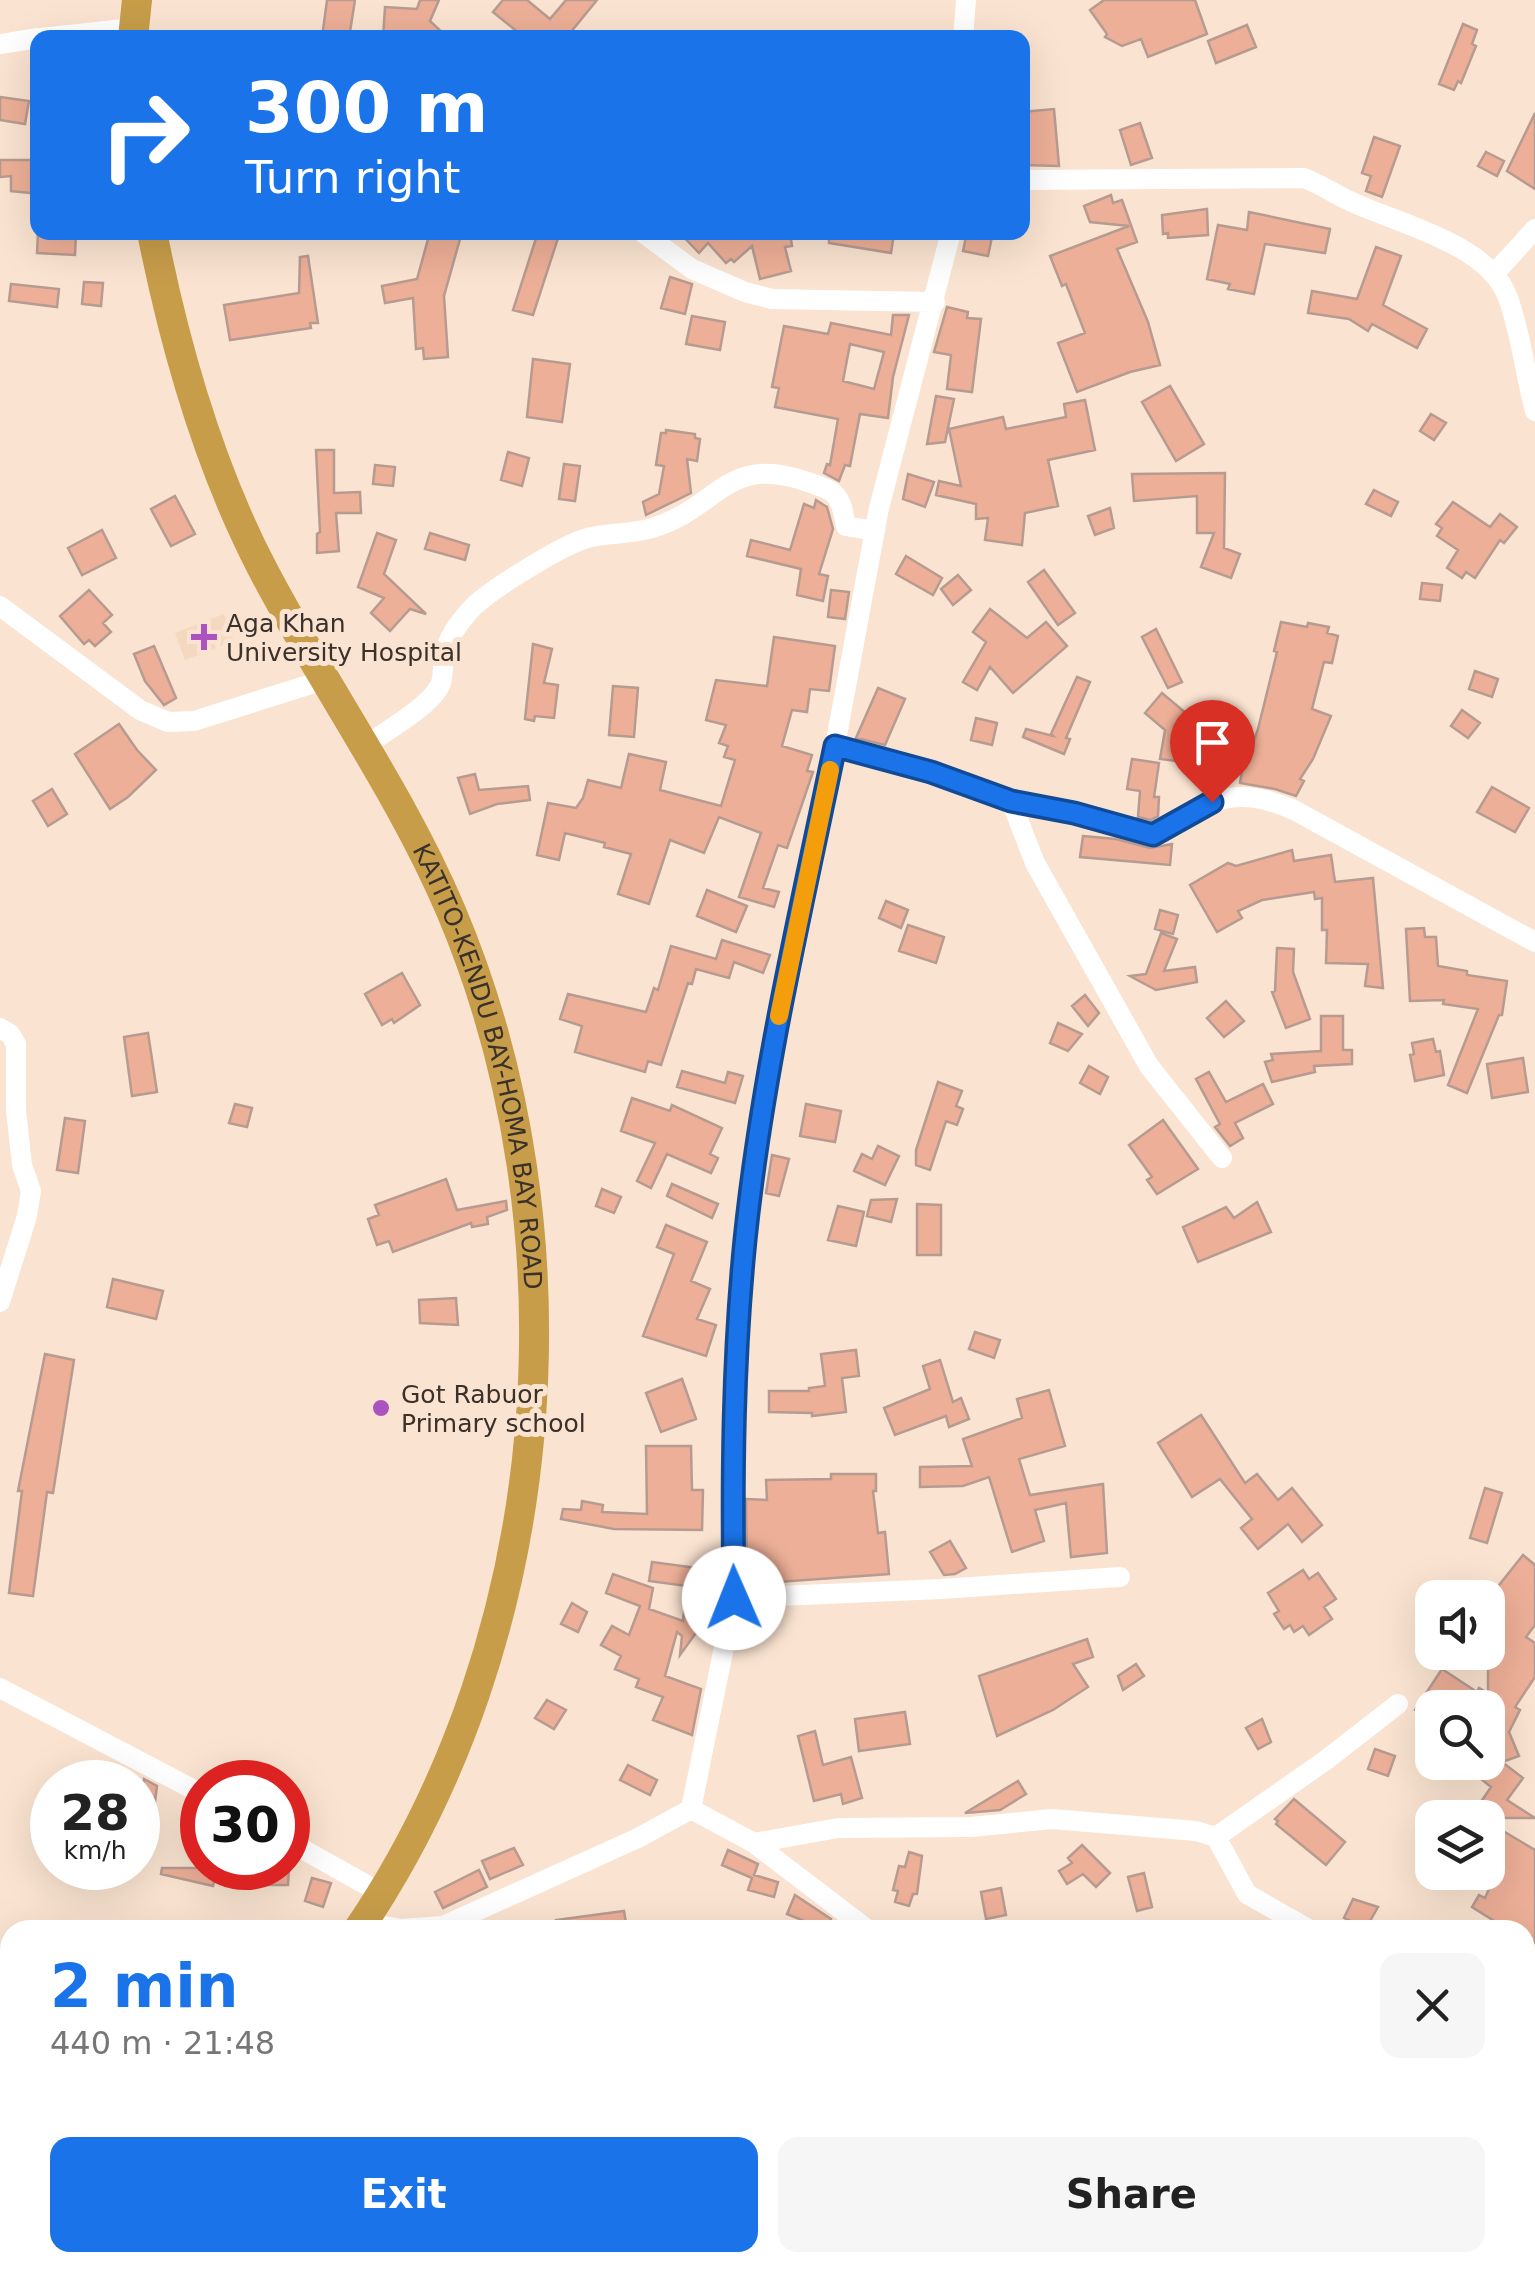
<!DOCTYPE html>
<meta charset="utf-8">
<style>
body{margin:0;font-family:"DejaVu Sans",sans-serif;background:#f6f6f6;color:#222;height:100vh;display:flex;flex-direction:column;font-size:38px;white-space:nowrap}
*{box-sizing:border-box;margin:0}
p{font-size:32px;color:#767676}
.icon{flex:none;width:55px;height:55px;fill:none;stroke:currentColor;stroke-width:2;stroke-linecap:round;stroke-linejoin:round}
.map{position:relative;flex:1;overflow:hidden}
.details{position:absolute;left:0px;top:1920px;width:1535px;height:352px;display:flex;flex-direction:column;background:#fff;border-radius:30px 30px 0 0;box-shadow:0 10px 40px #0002}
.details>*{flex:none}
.guide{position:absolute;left:30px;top:30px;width:1000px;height:210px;border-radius:20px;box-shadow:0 10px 40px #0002;background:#1a73e8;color:#fff;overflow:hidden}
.buttons{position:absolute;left:1415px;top:1580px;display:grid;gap:20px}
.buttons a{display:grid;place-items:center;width:90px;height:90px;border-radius:20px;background:#fff;box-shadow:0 10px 40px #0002;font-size:50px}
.speed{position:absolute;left:30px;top:1760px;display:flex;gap:20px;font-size:50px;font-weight:700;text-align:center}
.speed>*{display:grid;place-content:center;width:130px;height:130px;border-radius:50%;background:#fff;box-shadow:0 10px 40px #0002;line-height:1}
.speed small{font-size:25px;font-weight:400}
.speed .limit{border:15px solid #d22;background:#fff;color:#111}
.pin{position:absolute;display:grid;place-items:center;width:85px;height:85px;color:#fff;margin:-102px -42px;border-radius:50% 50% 50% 0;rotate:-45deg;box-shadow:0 0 10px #0007}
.pin .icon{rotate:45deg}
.me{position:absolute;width:110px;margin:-55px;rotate:359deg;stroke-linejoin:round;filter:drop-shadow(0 0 8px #0008)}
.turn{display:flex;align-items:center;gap:35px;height:210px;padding:0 50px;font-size:45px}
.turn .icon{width:130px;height:130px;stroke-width:2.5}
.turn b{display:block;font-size:70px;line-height:85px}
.round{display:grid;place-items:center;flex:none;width:105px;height:105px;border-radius:20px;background:#f6f6f6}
.overview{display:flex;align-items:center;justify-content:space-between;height:170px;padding:0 50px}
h1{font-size:60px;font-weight:600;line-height:75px;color:#1a73e8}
.action{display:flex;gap:20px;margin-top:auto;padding:20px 50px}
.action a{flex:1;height:115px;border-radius:20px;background:#1a73e8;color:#fff;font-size:40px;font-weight:600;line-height:115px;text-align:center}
.action a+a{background:#f6f6f6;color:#222}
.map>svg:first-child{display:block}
.built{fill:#f5d8c0}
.building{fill:#edaf97;stroke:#b79b91;stroke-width:2.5;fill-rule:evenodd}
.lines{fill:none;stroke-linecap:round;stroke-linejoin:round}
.minor{stroke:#fff;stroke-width:20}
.highway{stroke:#c79d4a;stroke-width:30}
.route-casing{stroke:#114b97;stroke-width:25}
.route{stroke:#1a73e8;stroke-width:18}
.slow{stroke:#f59e0b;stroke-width:18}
.poi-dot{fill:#ac53c0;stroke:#fae3d0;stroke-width:4}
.labels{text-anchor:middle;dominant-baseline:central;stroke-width:10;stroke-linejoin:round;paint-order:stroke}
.poi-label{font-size:25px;fill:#3a312a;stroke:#fae3d0;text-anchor:start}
.street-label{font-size:25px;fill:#3a312a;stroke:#fae3d0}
</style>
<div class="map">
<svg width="1535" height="2271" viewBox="0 0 1535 2271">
<rect width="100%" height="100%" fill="#fae3d0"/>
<!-- built -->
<path class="built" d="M224,614l10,27 -13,5 -3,-5 -4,2 2,5 -31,12 -10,-27z"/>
<!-- building -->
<path class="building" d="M327,0h28l-6,38h-27z
M420,0h19l-9,21 18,17h-65l2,-31 32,2z
M503,0h24l23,19 16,-19h31l-31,38h-41l-32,-26z
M1104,0h91l12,34 -59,23 -7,-18 -19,7 -17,-9 2,-3 -17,-24z
M1463,24l14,6 -5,14 4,2 -15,37 -3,-2 -4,9 -15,-6z
M1247,25l9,22 -40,16 -8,-22z
M0,97l29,4 -4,23 -25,-4z
M1054,109l5,57 -37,-1v-53z
M1535,113v76l-28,-18z
M1140,123l12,35 -21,7 -11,-35z
M1374,137l26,9 -18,51 -16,-6 5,-15 -9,-3z
M1486,152l18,9 -7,15 -19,-10z
M0,160h31v33l-20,-2v-15l-11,1z
M1111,195l2,8 9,-3 15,42 -20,7 31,73 12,43 -30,7 -53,20 -19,-49 27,-10 -19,-49 -4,2 -12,-30 79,-30 -39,-4 -6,-16z
M1207,209l1,26 -40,3v-5l-5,1 -1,-19z
M1249,212l81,17 -5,24 -60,-9 -11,50 -26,-5 2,-5 -23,-5 11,-54 29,5z
M38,232h38l-1,23 -38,-2z
M430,232h32l-18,64 4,61 -24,2 -1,-11 -7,1 -3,-51 -28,5 -3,-17 35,-7z
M538,232h22l-27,83 -20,-5z
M679,232h111l2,14 -7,1 6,24 -31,8 -8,-33 -18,16 -3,-3 -5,4 -18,-20 -9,10z
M829,232l65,2 -3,19 -62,-10z
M967,232h26l-5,24 -25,-5z
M1376,247l25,9 -18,49 44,24 -10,19 -45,-24 -4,7 -19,-12 -41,-6 4,-22 45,8z
M308,256l10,67h-8l1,5 -81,12 -6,-35 75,-12 1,-36z
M670,277l22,7 -7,30 -24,-6z
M84,282l19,1 -2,23 -19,-2z
M11,284l48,5 -2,18 -48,-6z
M947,307l21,5 -1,6 14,1 -9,73 -25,-3 4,-34 -17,-3z
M893,315h16l-16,62 -5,41 -28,-4 -10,52 -5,-1 -6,16 -15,-8 3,-9 3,1 8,-46 -63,-12 4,-19 -7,-1 12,-61 44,8 3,-11 60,12zM850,344l34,8 -10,37 -31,-8z
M692,316l33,6 -5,28 -34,-6z
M533,359l37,5 -8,58 -35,-5z
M1170,386l34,58 -28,17 -34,-59z
M936,396l18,3 -9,43 -18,2z
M1085,400l10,50 -47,10 10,46 -33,7 -3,32 -37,-5 3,-22 -12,1v-15l-40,-9 3,-14 22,5 -12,-57 54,-12 3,12 60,-12 -2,-13z
M1431,414l15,9 -12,17 -14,-9z
M666,430l29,4v4l5,1 -3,22 -10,-2 4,34 -45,22 -3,-13 16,-8 5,-28 -8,-1 5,-32h5z
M316,450h18v43l26,-1 1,21h-25l3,38 -22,2v-19l3,-2z
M508,452l21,6 -7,28 -21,-6z
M564,464l16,2 -5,35 -16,-2z
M375,465l20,2 -2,19 -20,-2z
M1225,473l-1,75 16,6 -9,24 -30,-11 13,-34h-17v-37l-63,5 -2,-27z
M908,474l26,8 -9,25 -22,-8z
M1374,490l24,12 -7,14 -25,-12z
M175,496l20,38 -24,12 -20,-37z
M816,500l11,7 6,22 -14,45 9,2 -5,25 -26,-6 4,-26 -54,-13 4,-16 39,10 14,-46 10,4z
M1453,502l37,25 10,-13 17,13 -13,16 -4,-3 -25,38 -9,-6 -4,6 -15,-10 11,-18 -21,-14 5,-8 -6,-4z
M1110,508l4,20 -19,7 -7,-19z
M102,530l14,28 -34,17 -14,-27z
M377,533l19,7 -12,34 42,40 -16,-5 -20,22 -19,-18 13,-15 -26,-11z
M430,533l39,12 -4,15 -40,-11z
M906,556l36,22 -9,17 -37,-21z
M1044,570l31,43 -17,12 -30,-43z
M958,575l13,15 -18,15 -12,-16z
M1422,583l20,2 -2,16 -20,-2z
M89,590l23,25 -9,8 8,9 -16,14 -6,-6 -5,4 -24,-28z
M831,590l18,2 -4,27 -17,-2z
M990,609l37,29 19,-16 21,24 -54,47 -23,-26 -13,23 -14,-8 23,-40 -13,-10z
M1281,622l26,5 1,-4 21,4 -2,6 11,3 -6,27 -8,-1 -12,47 19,7 -18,43 -13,20 4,2 -8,15 -21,-7 -35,-6 7,-44 7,1 4,-11 19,-77 -3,-1z
M1156,629l26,53 -14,6 -26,-51z
M774,637l61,9 -6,45 -19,-2 -3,23 -15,-2 -10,36 30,9 -5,16 6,1 -26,76 -9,-3 -15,43 16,4 -5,15 -35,-10 22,-64 -42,-16 -15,36 -34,-13 -21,64 -31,-10 13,-40 -27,-7 1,-4 -40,-10 -6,27 -22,-5 11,-52 28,5 7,-10 5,-18 33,8 8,-34 37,8 -6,28 61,16 14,-46 -11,-3 4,-11 -9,-3 7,-18 -20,-5 10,-40 51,6z
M533,644l19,5 -8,34 14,2 -4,33 -19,-2 -1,5 -9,-2z
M154,646l22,52 -12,7 -19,-24 -11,-27z
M1475,671l23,8 -6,18 -23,-8z
M1077,677l13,5 -24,56 4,1 -6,15 -41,-17 3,-8 27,7 -2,-2z
M613,686l25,2 -4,49 -25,-2z
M878,688l27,11 -20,46 -29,-7z
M1162,693l38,32 3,-9 19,8 -6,15 11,9 -2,2 -28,-11 -5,24 -32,-4 5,-29 -20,-17z
M1462,710l18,13 -12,15 -17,-12z
M976,718l21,5 -5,22 -21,-5z
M119,724l18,26 19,20 -28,27 -18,12 -35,-55z
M1132,759l27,4 -5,34h5l-1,19 -7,4 -13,-3 2,-26 -13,-2z
M475,774l4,16 49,-4 2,14 -33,4 -27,10 -12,-36z
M1492,787l37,21 -14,24 -38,-20z
M52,789l15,25 -19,12 -15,-25z
M1083,836l33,3 34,9 22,-4 -2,21 -90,-8z
M1292,850l2,11 37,-6 4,27 38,-4 10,110 -18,-2 3,-22 -42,-1 1,-33h-5v-32l-7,1 -1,-7 -52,8 -24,11 4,7 -25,14 -27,-47 38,-22 8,3z
M707,890l40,16 -11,26 -39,-16z
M886,901l22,9 -7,18 -22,-10z
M1160,910l18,5 -5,19 -18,-5z
M908,925l36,12 -8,26 -37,-12z
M1424,928l1,9h11l2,29 29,5v4l40,6 -5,34h-3l-32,78 -19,-8 30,-76 -35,-5 1,-4 -34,1 -4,-72z
M1161,933l16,6 -13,32 31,-4 2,15 -41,8 -26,-14 16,-2z
M722,940l48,15 -7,18 -29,-11 -5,16 -33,-9 -4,15 -4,-1 -27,82 -13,-4 -3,11 -70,-20 7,-26 -22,-7 8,-25 78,18 8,-24 4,2 13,-44 45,13z
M1277,948l17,1 -1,23 17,47 -24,9 -14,-36 3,-1z
M402,973l18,32 -26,18 -2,-4 -10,6 -17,-31z
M1085,995l14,18 -11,13 -16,-20z
M1226,1001l18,20 -20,16 -17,-19z
M1321,1016h22v34h9v14l-38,2 1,6 -43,10 -7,-20 8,-2 -2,-6 50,-3z
M1058,1023l24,11 -14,17 -18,-8z
M148,1033l9,59 -25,4 -8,-59z
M1433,1039l3,13 4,-1 4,24 -29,6 -5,-26 4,-1 -2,-11z
M1523,1058l5,34 -36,6 -5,-34z
M1089,1066l19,11 -8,17 -20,-11z
M682,1071l43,12 3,-11 15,4 -8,27 -58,-16z
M1209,1072l17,30 37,-18 10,20 -38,19 8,15 -13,8 -15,-19 5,-3 -24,-45z
M938,1082l24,9 -6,15 7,3 -6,16 -11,-4 -16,49 -14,-5v-15z
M632,1098l38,13 2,-6 50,23 -12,26 8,4 -7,15 -44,-19 -16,34 -14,-7 18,-38 -34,-12z
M235,1104l17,4 -5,19 -18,-4z
M806,1104l35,7 -6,31 -35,-6z
M65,1118l20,3 -7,52 -21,-3z
M1163,1120l35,49 -41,25 -10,-14 5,-3 -23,-32z
M878,1146l21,10 -14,29 -31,-14 8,-17 10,5z
M772,1155l17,4 -10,37 -13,-3z
M446,1179l11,31 49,-9 1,9 -20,7 1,7 -16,3 -1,-4 -78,29 -4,-11 -12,4 -9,-26 11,-4 -4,-10z
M672,1184l46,20 -6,14 -45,-22z
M602,1189l19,8 -7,16 -18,-7z
M897,1199l-6,23 -24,-6 4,-16z
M1257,1202l14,30 -73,30 -15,-35 43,-20 8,11z
M917,1204l24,1v50h-24z
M838,1206l26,6 -8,34 -28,-6z
M666,1225l41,17 -16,39 19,8 -13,30 19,6 -10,31 -63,-20 31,-82 -17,-7z
M113,1279l50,12 -7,28 -49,-12z
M456,1298l2,27 -38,-2 -1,-23z
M975,1332l25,8 -6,18 -25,-9z
M856,1350l3,26 -17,2 4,34 -34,4v-3l-43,-1v-21h40v-3l16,-2 -4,-32z
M45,1354l29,6 -21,133 -6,-1 -14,104 -24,-3 13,-102h-4z
M940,1360l13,42 8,-4 8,21 -20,8 -3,-11 -51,19 -11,-27 46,-19 -7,-23z
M682,1379l14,40 -35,13 -15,-39z
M1049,1390l16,56 -46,13 11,36 73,-11 4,69 -36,4 -5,-54 -31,7 9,31 -32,11 -23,-75 -26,9 -43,1v-20l52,-1 -9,-27 59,-21 -5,-19z
M1201,1415l44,68 12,-9 21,26 14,-12 30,37 -20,17 -14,-18 -30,25 -17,-21 11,-9 -32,-40 -28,18 -34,-54z
M646,1446h45l1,44h11l-1,40 -88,-1 -53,-10 2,-10 18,1 1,-9 21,4 -1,7 45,2z
M831,1474h45v17h-3l5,42 7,-1 4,42 -125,9 -1,-10h-16l-1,-74 21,1 -1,-20 65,-1z
M1485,1488l17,5 -15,50 -17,-5z
M950,1541l16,27 -11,6 -11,1 -14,-23z
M1523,1555l12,10v60l-9,12 9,6v34l-20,30 5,3 -11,22 10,24 -17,6 21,16 -16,22 28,18h-65l21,-31 -31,-25h28v-54h-56v13l-17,-11 27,-41 35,23 2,-4 9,5v-94z
M652,1562l60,8 -1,42 -31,43 2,-19 -5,-4 -12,44 36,13 -9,46 -39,-15 10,-23 -27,-10 3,-8 -24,-10 6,-13 -20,-11 11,-19 17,9 11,-29 -34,-13 7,-19 40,14 -4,21 34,12 4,-35 -38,-5z
M1303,1570l6,9 9,-6 18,26 -12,8 8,12 -23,16 -6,-9 -9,6 -4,-7 -6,4 -10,-15 5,-3 -11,-18z
M572,1603l15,9 -9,20 -17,-8z
M1087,1639l6,18 -20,7 15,23 -35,23 -56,26 -18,-60z
M1136,1664l8,12 -21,14 -5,-14z
M547,1700l19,10 -12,19 -19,-11z
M905,1712l5,32 -51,7 -4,-32z
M1262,1719l9,23 -13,7 -12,-21z
M815,1731l8,34 28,-8 11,41 -19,6 -2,-10 -27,7 -16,-65z
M1375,1749l20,7 -7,20 -20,-7z
M628,1765l29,15 -7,15 -30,-15z
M144,1779l13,7 -5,38 -14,-2z
M1018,1781l8,13 -26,16 -35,3z
M1294,1799l51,43 -19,23 -50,-41 2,-3 -3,-2z
M1488,1822l47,28v93l-10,-6v-7l-29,-8 -24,-15 7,-12 6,3 15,-35 -12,-8z
M1082,1845l28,28 -14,14 -13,-13 -16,10 -8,-13 13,-8 -4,-5z
M514,1848l9,17 -33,14 -8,-18z
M728,1850l30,14 -4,11 24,7 -4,15 -26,-7 4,-12 -30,-13z
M909,1852l13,4 -5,38h-4l-4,12 -14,-4 3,-11 -5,-1 6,-24 6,1z
M162,1868h55l-4,18 -52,-12z
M265,1868h24l-1,17h-23z
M479,1870l8,17 -44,21 -8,-16z
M1144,1873l8,34 -15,4 -9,-34z
M312,1878l19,5 -8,24 -18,-6z
M1001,1888l5,27 -20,4 -5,-27z
M795,1895l36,24 -5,11 -39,-16z
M1353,1899l25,8 -12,21 -22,-10z
M624,1911l3,18 -71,1v-10z"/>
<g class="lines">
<!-- minor -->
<path class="minor" d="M41,38l92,-10
M963,38l3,-38
M0,44l38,-6
M1022,180l282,-2c18,7 32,17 48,24 47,22 137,42 156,96 13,35 17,76 27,113
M642,232l50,37 53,23 27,7 163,3
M1494,274l41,-45
M0,606l140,104 28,12 26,-1 130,-41
M365,746c19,-14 68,-41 76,-63 3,-10 1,-21 4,-31 3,-16 17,-33 28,-45 20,-19 85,-59 111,-68 22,-7 46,-4 68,-11 67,-20 74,-74 153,-47 32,11 35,11 41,45l29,5
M835,746l96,26 80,29 63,12 79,22c54,-34 78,-52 141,-25l241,132
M1011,801l24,62 114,203 73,92
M0,1028l10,6 6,10v66l6,55 9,26 -4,25 -27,86
M734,1598l207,-9 179,-12
M0,1688l202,106
M691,1809l43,-211 -2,-119 13,-240 36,-237 54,-256 44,-238 72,-276
M1216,1837l110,-77 72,-56
M288,1841l93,52
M754,1843l84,-15 133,-1 81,-8 144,12 20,6 31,57 63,36
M364,1922l37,7 42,-3 195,-88 53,-29 63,34 114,87
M1525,2008l10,1
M527,2262l14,9
M1058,2262l11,9"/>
<!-- highway -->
<g class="highway">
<path d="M133,38l4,-38"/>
<path id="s1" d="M152,232c23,116 56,232 110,336 60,116 138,223 189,343 136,322 105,727 -93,1019"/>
<path d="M0,2270l11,-8"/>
</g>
</g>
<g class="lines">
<defs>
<path id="route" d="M734,1598c-2,-120 -1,-239 11,-358 17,-166 56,-330 90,-494l96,26 80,29 63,12 79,22 59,-33"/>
</defs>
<!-- route casing -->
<use href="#route" class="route-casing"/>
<!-- route -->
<use href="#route" class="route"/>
<!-- slow -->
<path class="slow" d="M779,1016l51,-246"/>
</g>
<!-- markers -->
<g class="poi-dot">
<path d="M199 622h10v10h10v10h-10v10h-10v-10h-10v-10h10z"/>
<circle cx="381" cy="1408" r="10"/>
</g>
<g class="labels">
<!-- poi labels -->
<g class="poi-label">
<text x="226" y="623">Aga Khan<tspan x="226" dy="29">University Hospital</tspan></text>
<text x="401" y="1394">Got Rabuor<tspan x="401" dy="29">Primary school</tspan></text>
</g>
<!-- street labels -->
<g class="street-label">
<text stroke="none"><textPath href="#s1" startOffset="905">KATITO-KENDU BAY-HOMA BAY ROAD</textPath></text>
</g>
</g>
</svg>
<div class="buttons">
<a><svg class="icon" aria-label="sound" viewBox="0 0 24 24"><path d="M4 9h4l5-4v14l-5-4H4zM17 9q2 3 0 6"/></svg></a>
<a><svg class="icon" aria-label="search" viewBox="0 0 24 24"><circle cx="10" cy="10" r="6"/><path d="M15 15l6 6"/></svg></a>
<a><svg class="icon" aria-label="layers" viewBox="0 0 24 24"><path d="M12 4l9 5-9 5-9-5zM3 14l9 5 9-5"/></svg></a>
</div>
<div class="speed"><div>28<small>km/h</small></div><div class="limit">30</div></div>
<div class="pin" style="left:1212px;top:802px;background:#d93025"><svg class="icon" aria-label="arrive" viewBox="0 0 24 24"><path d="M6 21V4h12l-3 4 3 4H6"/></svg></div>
<svg class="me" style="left:734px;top:1598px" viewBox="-20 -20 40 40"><circle r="19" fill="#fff"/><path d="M0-13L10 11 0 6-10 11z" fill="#1a73e8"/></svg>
<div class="guide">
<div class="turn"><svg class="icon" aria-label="right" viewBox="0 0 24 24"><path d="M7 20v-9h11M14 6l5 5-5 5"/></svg><div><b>300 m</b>Turn right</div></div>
</div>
<section class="details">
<div class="overview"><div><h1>2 min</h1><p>440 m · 21:48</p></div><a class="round"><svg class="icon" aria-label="close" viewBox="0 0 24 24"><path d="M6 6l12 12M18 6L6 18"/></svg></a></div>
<div class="action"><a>Exit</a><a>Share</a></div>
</section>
</div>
